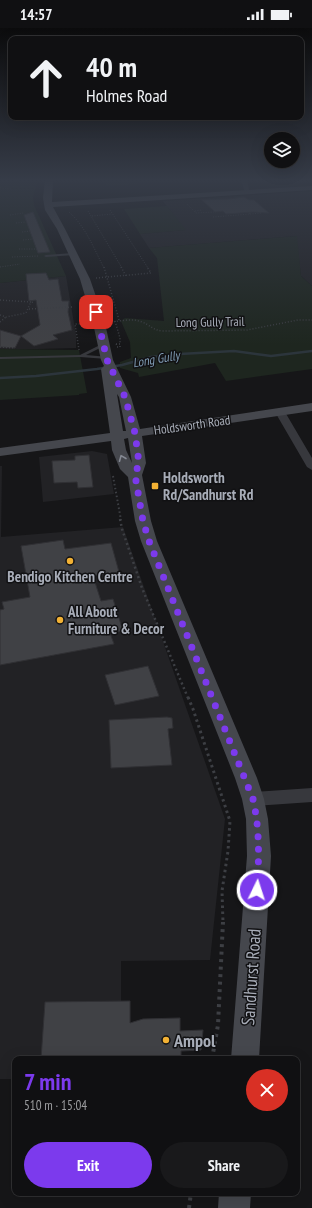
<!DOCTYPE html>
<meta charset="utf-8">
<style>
body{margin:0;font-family:"PT Sans Narrow",sans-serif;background:#19191b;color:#f1f3f6;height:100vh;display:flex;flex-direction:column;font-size:15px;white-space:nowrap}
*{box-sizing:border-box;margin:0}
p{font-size:13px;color:#9c9d9f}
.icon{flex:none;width:22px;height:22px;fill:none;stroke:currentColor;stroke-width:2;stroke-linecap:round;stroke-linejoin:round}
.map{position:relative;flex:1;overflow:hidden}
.details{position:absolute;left:12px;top:1028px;width:288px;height:140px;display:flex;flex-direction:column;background:#101012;border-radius:8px;box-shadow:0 4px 16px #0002,0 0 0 1px #303032}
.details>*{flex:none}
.guide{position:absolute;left:8px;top:8px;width:296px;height:84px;border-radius:8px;box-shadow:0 4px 16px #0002,0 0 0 1px #303032;background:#101012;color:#f1f3f6;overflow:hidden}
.controls{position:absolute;left:264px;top:104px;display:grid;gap:8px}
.controls a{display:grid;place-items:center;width:36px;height:36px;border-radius:50%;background:#101012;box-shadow:0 4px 16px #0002,0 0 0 1px #303032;font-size:20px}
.pin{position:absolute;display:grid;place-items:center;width:34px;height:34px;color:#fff;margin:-17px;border-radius:8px;box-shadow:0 2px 6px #0006}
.me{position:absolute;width:44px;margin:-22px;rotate:4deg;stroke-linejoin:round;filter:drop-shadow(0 0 3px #0008)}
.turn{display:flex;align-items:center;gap:14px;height:84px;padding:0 12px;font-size:18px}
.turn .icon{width:52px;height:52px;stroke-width:2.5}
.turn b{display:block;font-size:28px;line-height:34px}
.round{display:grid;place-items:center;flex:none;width:42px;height:42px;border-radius:21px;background:#19191b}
.headline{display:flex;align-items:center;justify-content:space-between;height:68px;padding:0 12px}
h1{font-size:24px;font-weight:700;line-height:30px;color:#7c3aed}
.primary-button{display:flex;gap:8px;margin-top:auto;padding:8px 12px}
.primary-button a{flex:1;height:46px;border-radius:24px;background:#7c3aed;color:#fff;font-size:16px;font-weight:700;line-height:46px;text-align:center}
.primary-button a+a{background:#19191b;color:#f1f3f6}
.status{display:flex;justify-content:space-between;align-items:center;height:28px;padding:0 20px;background:#101012;direction:ltr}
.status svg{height:11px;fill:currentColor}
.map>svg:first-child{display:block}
.built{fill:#222225}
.green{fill:#1e261f}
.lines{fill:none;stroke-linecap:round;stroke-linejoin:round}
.stream{stroke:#2c353c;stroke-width:2.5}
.building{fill:#404145;stroke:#303034}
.path-far5{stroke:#3d3f44;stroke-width:1;stroke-dasharray:1 1.5;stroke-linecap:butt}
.path-far4{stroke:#3d3f44;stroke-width:1.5;stroke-dasharray:1 2;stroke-linecap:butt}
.path-far3{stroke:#3d3f44;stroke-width:2;stroke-dasharray:1.5 2.5;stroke-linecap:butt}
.path-far2{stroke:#3d3f44;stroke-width:2.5;stroke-dasharray:2 3;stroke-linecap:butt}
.path-far1{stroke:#3d3f44;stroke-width:3;stroke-dasharray:2.5 3.5;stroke-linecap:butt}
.path{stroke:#3d3f44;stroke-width:4;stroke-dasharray:3 4.5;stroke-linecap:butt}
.lane{fill:#37383d;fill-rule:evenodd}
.street{fill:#37383d;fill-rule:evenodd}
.secondary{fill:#45474d;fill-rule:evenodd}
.oneway{stroke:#858993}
.route{stroke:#7c3aed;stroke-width:7;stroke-dasharray:0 12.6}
.poi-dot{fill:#f2b134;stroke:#111113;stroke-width:1.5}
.labels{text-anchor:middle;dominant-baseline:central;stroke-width:3;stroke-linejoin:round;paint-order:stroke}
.far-street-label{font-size:13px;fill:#a8adb8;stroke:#111113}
.far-water-label{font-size:13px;font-style:italic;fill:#7f9bb3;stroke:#111113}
.poi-label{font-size:15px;font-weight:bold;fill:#a8adb8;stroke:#111113;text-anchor:start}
.near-street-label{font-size:18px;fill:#a8adb8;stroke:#111113}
.near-poi-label{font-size:18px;font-weight:bold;fill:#a8adb8;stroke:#111113;text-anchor:start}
</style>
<div class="status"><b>14:57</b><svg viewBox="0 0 49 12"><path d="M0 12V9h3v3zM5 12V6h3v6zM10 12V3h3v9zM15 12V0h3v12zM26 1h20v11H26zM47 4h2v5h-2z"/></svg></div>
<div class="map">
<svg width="312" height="1180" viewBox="0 0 312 1180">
<rect width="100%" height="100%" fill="#161618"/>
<!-- built -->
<path class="built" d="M312,163v95l-11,-10 -5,-40 -147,12 -9,-14 45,-4 -22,-29z
M66,248l10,59v13l-76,2v-67z
M92,423l15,3 7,40 -71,8 -4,-45z
M0,438h2l-1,71 122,-10 102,292 -15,141 -89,1v40l8,58h-114v20h-15z"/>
<!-- green -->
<path class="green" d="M0,152h38l-5,17 1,8 32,71 -66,7z
M105,152h81l-80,6z
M167,178l19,24 -46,4 -16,-25z
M297,208l4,40 11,10v83l-86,12 -11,-18 -76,14 -1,-4 -18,-5v-6l11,-4 -1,-16 -9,-21 4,-3 39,3 -7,-63 -8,-10z
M0,321l79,1 8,43 -8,1v1l-79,5z"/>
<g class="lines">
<!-- stream -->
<path class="stream" d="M0,350l36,-2 61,-7 25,-4 29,-8 29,-3 54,-3 37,5 41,-5"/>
</g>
<!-- building -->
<path class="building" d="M244,169l5,3h5l15,13 -16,-1 -27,2 -3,-3 -8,1 -13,-12 27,-1z
M33,184l17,40 -12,1 -14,-38z
M46,245l3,7 9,-1 4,22h7l-1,11 4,18 -19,5 5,4 -24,7 -13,-10 19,-11 -4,-25 -7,1 -3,-27z
M0,302l21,6 -6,12 -15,-1z
M89,427l4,32 -15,1 -1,-6 -23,1 -2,-22 23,-1v-4z
M63,512l2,9 46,-6 8,29 -26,4 8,25 12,-2 10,32 -13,2 4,11 -114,21v-55l4,-1 -2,-7 28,-5 -9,-51z
M148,638l11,30 -44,9 -10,-30z
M167,689l5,1 1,10 -5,1 4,36 -61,3 -2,-48z
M130,973v22l13,-4 37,-1v13l23,-1 -2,20 -20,1v8h-140l4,-57z"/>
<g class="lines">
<!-- path-far5 -->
<path class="path-far5" d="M11,152l7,1
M0,160l12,1
M187,176l9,9 18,-1
M110,182l38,58
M88,183l34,57
M195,183l7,-1
M69,184c17,15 25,37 35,56
M250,186l11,-1
M10,187l13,-2
M92,188l20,-2
M213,189l37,-3 -4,-4
M16,195l10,-1
M22,204l8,-1
M23,212l10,-1
M19,221h18
M12,229l27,-1
M0,239l20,-3"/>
<!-- path-far4 -->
<path class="path-far4" d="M104,239l15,53
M121,239l5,9
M96,250l55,-5 -4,-6
M0,272l31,2
M29,281l43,-2
M0,287l6,2 20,-4 4,-9 4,-3
M115,293l5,17v6
M0,294l6,-5
M111,294c10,-1 21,-4 31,0 8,3 11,8 20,9l85,-1 51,-10h14
M116,316h4v3h-3z
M0,319l15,1
M79,322l-4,-26h11"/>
<!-- path-far3 -->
<path class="path-far3" d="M113,448l8,44"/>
<!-- path-far2 -->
<path class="path-far2" d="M120,491l2,10 20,59 46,110"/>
<!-- path-far1 -->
<path class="path-far1" d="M188,669l5,12 37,112 -2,30 -6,40 1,32"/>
<!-- path -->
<path class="path" d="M212,1031l6,-34 5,-103
M189,1180l2,-15"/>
<!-- lane -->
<path class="lane" d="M73,225h1v2l-28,2 -2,-1 2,-1z
M104,315l2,1v1l-20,10 23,2v1l-2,1 -27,-2 -80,2v-2l80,-2z"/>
<!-- street -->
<path class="street" d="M241,152h6l3,14 -5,-1z
M280,381l5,3 27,46v12l-5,-3 -32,-55z
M312,760v14l-59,4 -6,-2 -2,-5 2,-5 6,-2z"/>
<!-- secondary -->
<path class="secondary" d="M45,152h8l-1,22 260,-16v4l-259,17 12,22 25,50 15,44 8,37 18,37 9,32 172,-26v8l-170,25 4,27 -4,12 9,46 6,20 100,237 7,21 4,20 3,37 -12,203h-28l16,-203 -1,-37 -4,-20 -7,-21 -94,-237 -6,-20 -7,-44 -8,-8 -8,-19 -1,-9 -111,15v-8l110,-15 -9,-64 3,-3 -3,-6 -8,-37 -13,-44 -23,-50 -12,-19 -2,-12zM117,366l2,3 7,34h-3zM128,410l4,25 -6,-13 -2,-11z
M219,1165h32l-1,15h-32z"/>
</g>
<!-- one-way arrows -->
<defs><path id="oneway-chevron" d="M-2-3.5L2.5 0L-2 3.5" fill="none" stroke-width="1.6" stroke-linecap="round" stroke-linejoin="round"/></defs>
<use class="oneway" href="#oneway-chevron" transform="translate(122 430) rotate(-112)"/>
<!-- sky -->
<linearGradient id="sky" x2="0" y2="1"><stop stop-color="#0c0c0d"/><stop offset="0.48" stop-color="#363c48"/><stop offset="1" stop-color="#363c48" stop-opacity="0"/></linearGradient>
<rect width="312" height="317" fill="url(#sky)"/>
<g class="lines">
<!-- route -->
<path class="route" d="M96,284l11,48 18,37 10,36 4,30 -4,12 8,46 6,20 104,258c7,31 6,61 4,91"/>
</g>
<!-- markers -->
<g class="poi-dot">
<rect x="151" y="454" width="8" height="8" rx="2"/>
<circle cx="70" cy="533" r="4"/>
<circle cx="60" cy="592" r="4"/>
<circle cx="166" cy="1012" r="4"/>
</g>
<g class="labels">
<!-- far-street labels -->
<g class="far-street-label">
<text transform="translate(210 294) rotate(-1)">Long Gully Trail</text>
<text transform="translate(192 397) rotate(-8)">Holdsworth Road</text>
</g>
<!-- far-water labels -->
<g class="far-water-label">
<text transform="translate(156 331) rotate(-10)">Long Gully</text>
</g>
<!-- poi labels -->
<g class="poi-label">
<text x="163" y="449">Holdsworth<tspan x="163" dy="17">Rd/Sandhurst Rd</tspan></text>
<text x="70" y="548" text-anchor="middle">Bendigo Kitchen Centre</text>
<text x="68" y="583">All About<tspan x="68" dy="17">Furniture &amp; Decor</tspan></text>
</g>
<!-- near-street labels -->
<g class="near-street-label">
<text transform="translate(251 949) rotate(-86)">Sandhurst Road</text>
</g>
<!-- near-poi labels -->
<g class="near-poi-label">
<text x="174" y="1012">Ampol</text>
</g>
</g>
</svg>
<div class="controls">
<a><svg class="icon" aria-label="layers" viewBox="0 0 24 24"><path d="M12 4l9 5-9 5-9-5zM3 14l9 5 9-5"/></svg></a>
</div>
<div class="pin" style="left:96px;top:284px;background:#d93025"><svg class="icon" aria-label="arrive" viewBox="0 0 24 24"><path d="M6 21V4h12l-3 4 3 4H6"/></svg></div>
<svg class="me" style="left:257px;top:862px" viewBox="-20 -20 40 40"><circle r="17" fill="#7c3aed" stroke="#fff" stroke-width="3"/><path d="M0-11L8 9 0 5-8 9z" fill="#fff"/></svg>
<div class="guide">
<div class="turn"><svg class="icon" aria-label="ahead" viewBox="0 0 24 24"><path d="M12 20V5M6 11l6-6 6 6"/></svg><div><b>40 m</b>Holmes Road</div></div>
</div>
<section class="details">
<div class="headline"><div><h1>7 min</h1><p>510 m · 15:04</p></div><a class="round" style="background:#d93025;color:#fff"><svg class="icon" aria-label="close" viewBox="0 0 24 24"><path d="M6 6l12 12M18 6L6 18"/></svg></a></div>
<div class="primary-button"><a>Exit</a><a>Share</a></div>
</section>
</div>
